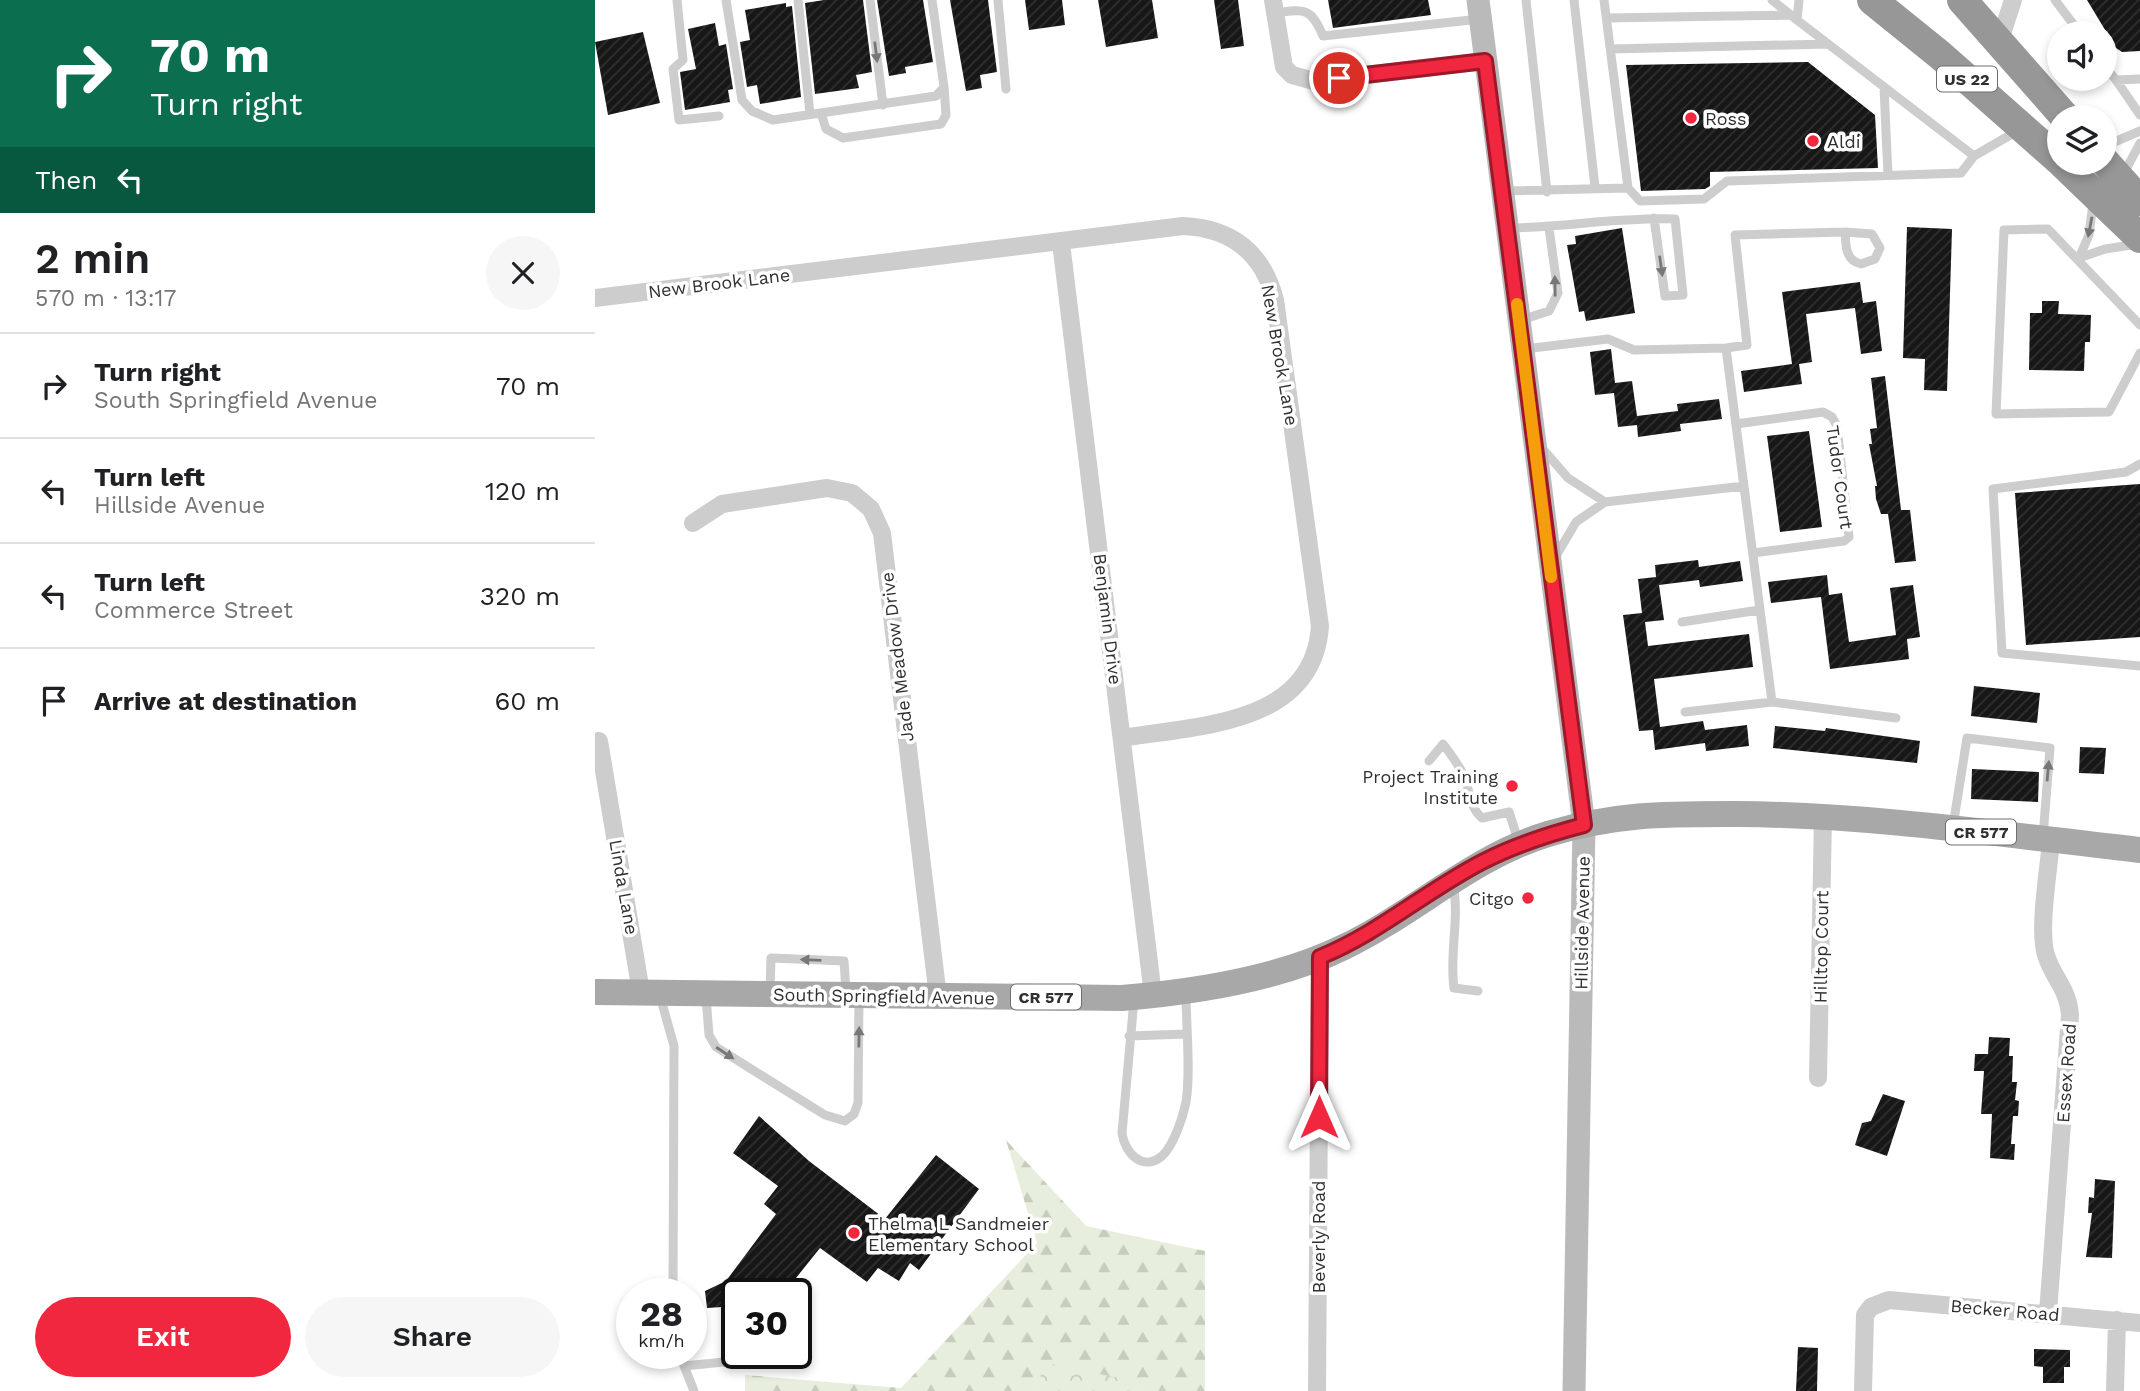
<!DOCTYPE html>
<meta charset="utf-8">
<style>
body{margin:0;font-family:"Work Sans",sans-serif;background:#f6f6f6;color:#202124;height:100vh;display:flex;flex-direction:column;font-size:26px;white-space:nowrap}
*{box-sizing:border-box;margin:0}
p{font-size:23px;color:#757577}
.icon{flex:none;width:38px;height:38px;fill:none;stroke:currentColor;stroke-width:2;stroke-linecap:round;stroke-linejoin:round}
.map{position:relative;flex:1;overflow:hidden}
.panel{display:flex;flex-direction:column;background:#fff;width:595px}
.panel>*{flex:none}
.top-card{background:#0b6e4f;color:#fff;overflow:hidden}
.tools{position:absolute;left:1452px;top:21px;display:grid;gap:14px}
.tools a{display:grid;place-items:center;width:70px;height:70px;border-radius:50%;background:#fff;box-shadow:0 4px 10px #0003;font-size:35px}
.speed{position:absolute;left:21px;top:1278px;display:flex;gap:14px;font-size:35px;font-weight:700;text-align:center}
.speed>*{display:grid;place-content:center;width:91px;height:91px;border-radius:50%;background:#fff;box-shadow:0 4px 10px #0003;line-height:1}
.speed small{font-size:18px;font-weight:400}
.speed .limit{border:4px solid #111;border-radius:10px;background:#fff;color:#111}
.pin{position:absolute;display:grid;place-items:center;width:60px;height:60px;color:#fff;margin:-30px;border:4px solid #fff;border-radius:50%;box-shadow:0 2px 7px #0007}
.me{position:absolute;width:77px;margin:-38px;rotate:0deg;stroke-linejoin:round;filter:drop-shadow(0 0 5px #0008)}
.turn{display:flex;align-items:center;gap:24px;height:147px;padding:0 35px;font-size:32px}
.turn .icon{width:91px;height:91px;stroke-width:2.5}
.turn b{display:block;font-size:49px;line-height:60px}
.then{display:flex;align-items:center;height:66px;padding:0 35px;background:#0003;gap:14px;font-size:26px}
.round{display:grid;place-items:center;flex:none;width:74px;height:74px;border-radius:37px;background:#f6f6f6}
.headline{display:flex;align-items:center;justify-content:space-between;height:119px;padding:0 35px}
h1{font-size:42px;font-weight:600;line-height:52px}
.button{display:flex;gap:14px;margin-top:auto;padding:14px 35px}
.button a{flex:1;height:80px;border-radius:42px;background:#f1273f;color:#fff;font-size:28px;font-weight:600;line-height:80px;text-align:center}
.button a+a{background:#f6f6f6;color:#202124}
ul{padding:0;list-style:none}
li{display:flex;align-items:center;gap:21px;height:105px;padding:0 35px;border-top:2px solid #e0e0e0}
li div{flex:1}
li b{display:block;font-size:26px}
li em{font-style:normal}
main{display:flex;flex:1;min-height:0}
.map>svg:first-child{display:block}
.forest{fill:url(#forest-firs)}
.park{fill:url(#park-crowns)}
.building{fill:url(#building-hatch)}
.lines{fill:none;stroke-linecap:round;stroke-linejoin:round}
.lane{stroke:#cdcdcd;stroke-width:9}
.street{stroke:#cdcdcd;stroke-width:18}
.secondary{stroke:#bababa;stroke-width:23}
.primary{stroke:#a8a8a8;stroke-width:26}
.highway{stroke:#979797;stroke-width:30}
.oneway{fill:#777}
.route-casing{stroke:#9d1929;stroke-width:18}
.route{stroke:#f1273f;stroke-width:12}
.slow{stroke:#f59e0b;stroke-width:12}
.poi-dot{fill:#f1273f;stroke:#fff;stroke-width:2.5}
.labels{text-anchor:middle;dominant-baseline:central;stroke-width:7;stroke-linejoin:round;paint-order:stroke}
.shield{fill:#fff;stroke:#6e6e6e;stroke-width:2}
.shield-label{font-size:16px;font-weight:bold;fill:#303030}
.poi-label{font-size:18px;fill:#303030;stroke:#fff;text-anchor:start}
.street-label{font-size:18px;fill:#303030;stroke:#fff}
</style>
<main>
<section class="panel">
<div class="top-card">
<div class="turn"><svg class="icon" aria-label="right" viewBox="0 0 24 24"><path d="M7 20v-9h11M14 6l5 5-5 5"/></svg><div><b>70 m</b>Turn right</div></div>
<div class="then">Then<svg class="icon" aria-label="left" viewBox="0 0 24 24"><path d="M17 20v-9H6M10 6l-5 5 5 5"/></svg></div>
</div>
<div class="headline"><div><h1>2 min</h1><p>570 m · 13:17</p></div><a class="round"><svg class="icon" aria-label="close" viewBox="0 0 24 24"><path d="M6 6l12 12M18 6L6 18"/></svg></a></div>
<ul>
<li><svg class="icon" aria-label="right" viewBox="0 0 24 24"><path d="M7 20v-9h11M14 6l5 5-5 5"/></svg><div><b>Turn right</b><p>South Springfield Avenue</p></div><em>70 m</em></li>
<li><svg class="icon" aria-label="left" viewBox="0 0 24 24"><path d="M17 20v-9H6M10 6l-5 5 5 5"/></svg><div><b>Turn left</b><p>Hillside Avenue</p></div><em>120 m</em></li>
<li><svg class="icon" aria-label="left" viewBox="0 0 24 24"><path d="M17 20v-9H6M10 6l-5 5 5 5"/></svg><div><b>Turn left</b><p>Commerce Street</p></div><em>320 m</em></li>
<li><svg class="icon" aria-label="arrive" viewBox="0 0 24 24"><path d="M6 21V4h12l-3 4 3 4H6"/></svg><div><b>Arrive at destination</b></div><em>60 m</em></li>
</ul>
<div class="button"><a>Exit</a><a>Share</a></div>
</section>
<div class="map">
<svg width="1545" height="1391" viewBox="0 0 1545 1391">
<defs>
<pattern id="forest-firs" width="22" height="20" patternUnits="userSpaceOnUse" patternTransform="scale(1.75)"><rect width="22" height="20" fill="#e7eedd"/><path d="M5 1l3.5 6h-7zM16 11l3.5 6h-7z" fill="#c6ccbe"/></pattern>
<pattern id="park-crowns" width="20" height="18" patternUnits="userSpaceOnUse" patternTransform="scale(1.75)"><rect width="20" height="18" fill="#e7eedd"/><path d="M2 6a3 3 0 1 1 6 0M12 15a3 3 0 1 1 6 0" fill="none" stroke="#c6ccbe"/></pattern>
<pattern id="building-hatch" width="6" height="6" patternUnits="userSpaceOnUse" patternTransform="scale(1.75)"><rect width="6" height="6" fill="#171717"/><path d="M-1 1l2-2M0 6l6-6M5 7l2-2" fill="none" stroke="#303030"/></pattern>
</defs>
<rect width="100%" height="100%" fill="#fff"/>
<!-- forest -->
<path class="forest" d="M411,1140l80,86 119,25v140h-69l1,-8 -89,-19 -15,27h-288v-16l156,13 136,-145z"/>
<!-- park -->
<path class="park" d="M452,1363l91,19 -2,9h-103z"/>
<!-- building -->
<path class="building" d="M229,0h39l9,72 -16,3 3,13 -44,6 -10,-91z
M282,0h46l10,62 -28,5 1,6 -17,3z
M355,0h38l9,72 -17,3 2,13 -16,3z
M430,0h37l3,25 -36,5z
M503,0h54l6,38 -52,9z
M619,0h24l6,46 -23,3z
M733,0h100l3,15 -98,13z
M1492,0h53v51l-18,1 -6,-4z
M191,3v4l6,-1 9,91 -41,7 -3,-19 -10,2 -7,-45 10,-2 -5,-30z
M120,23l4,23 7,-2 7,45 -5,1 2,12 -45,8 -5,-38 16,-3 -8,-40z
M48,32l17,71 -52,12 -13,-73z
M1213,62l67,53 3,53 -168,4v14l-5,3 -64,2 -15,-126z
M1312,227l45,2 -5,162 -23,-1 1,-31 -22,-1z
M1027,228l13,85 -49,8 -2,-10 -5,1 -12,-67 9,-1 -1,-8z
M1265,282l3,21 13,-2 6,50 -21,3 -6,-46 -49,6 6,48 -13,2 3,20 -58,8 -3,-21 51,-7 -10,-72z
M1447,301h17l-1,13 33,1 -1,27h-5l-1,29 -55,-1 1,-57h12z
M1016,349l4,34 17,-2 5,35 41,-5 -1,-7 42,-5 3,20 -42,5 1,7 -43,6 -1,-12 -19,2 -4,-34 -19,2 -5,-43z
M1290,376l16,134h9l6,51 -21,2 -7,-49h-7l-5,-15 -1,-13h2l-8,-42h3l-2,-15 7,-1 -6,-50z
M1214,431l13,96 -42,5 -13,-96z
M1545,484v153l-114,8 -11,-152z
M1103,560l1,7 41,-6 3,20 -43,6 -1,-7 -40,5 5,35 -19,2 3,24 101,-12 4,33 -99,12 6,48 43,-6 2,9 42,-5 2,21 -43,5 -1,-8 -50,7 -2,-20 -14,1 -16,-116 19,-2 -4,-34 18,-2 -1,-12z
M1232,575l2,20 13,-2 7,49 47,-7 -6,-47 23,-3 7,52 -13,2 2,20 -79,10 -9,-72 -50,6 -3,-21z
M1379,686l66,7 -3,30 -66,-7z
M1180,726l50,5 1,-3 94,13 -3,22 -144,-15z
M1485,747l26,1 -2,26 -25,-1z
M1377,769l67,3 -1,30 -67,-3z
M1394,1037l21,1 -1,18h4l-1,26h5l-2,18 4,1 -1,15h-5l-2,28h4l-1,16 -24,-2 2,-44h-11l3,-43h-10l1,-17h13z
M1288,1094l22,7 -18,55 -32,-11 7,-22 9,-2z
M164,1116l50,45 76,58 51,-64 43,34 -60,81 -9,-7 -11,18 -21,-13 -11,14 -47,-34 -36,45h-47v13l-30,2 -2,-17 21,-10 50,-67 -12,-10 14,-18 -45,-33z
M1500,1179l20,2 -3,77 -26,-1 6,-44h-4l1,-16 5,1z
M1203,1347l20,1 -1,43h-21z
M1439,1349l36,1v17h-6v16h-21v-16l-9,-1z"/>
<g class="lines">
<!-- lane -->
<path class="lane" d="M82,0l6,60 -10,9 6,51 40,-4
M131,0l16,100 10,11 21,9 163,-24 8,-9 -12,-87
M203,0l12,114
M275,0l13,105
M403,0l8,89
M931,0l21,192
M979,0l21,187
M1009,0l24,188
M1177,0l25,20 2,-20
M1460,0l25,33
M680,13c29,-4 36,-6 48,23l157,-17
M1012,18l184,-3
M1202,20l177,136
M1016,49l217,-5
M1510,66l11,14 24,-1
M1521,80l24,35
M1289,88l4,87
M226,113l5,16 17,9 98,-14 5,-9 -2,-28
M1510,146l35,-15
M1528,175l17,-32
M908,191l125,-3 12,13 64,-2 23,-18 234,-8 13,-17 45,-26
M915,228c55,-1 110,-11 165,-9l8,76 -18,1 -11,-78
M1250,232l27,2 8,14 -5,11 -14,5c-16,-4 -15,-18 -16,-32z
M1484,258l10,-23 4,-32
M1484,258l26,-9 33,-5
M926,320l28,-9 9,-18 -9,-65
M1545,325l-92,-96 -44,1 -8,184 113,-2 31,-59
M929,349l84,-10 26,11 92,-2
M1141,424l87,-12 9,5 5,9 12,111 -5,4 -91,12
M946,447l27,31 37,24
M1545,464l-14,8 -133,17 9,164 138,13
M961,556l20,-34 29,-20 139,-16
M1087,622l77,-12
M1177,702l-46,-354 21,-3 -12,-110 110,-3
M1090,712l87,-10 124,16
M834,761l14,-17c7,9 14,19 19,28 9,16 5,33 20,46l27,-6 10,31
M1358,826l14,-88 83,10 -7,89
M858,884c7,35 -4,69 1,104l24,3
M175,992l1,-34 73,3 2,30
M65,996l14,50 -1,247
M111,997l3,38 7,12 109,68 20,6 9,-7 4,-11 1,-104
M539,1000l-12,133c2,18 20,40 40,23 12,-11 21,-39 24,-54 5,-30 0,-77 0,-109
M534,1036l57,-2
M84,1353l15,38
M89,1366l120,-12"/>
<!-- street -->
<path class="street" d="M678,0l11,67 8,8 22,6 171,-20
M1404,43l14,-43
M466,243l92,752
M0,298l588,-72c49,2 80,27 92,74l45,326c-7,100 -122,99 -197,112
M98,523l29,-19 105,-16 25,5 19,16 11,24 56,464
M4,741l42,251
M1223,1078l5,-262
M1453,1313l22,-298c-2,-27 -17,-37 -24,-60 -8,-26 3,-86 5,-115
M722,1391l3,-434
M1268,1391l2,-76 6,-8 18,-7 251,23
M1520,1391l2,-71"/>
<!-- secondary -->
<path class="secondary" d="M883,0l106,825 -10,566"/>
<!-- primary -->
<path class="primary" d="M0,992l527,6c72,-6 157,-19 222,-51 71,-34 128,-90 204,-113 70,-21 118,-20 190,-20 134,1 268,21 402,36"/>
<!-- highway -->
<path class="highway" d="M1277,0l68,55 120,106
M1367,0l103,117
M1510,162l35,39
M1467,163l78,75"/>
</g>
<!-- one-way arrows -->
<defs><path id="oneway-solid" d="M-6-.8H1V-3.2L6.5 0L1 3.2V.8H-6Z" transform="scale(1.75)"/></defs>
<g class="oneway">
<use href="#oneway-solid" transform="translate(281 52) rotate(83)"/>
<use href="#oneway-solid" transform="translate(1495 227) rotate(101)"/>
<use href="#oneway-solid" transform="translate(1066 266) rotate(82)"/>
<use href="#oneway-solid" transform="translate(960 286) rotate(-91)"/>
<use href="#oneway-solid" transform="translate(1453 771) rotate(-85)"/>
<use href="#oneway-solid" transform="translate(216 960) rotate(-178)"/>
<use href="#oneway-solid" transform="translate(264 1037) rotate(-89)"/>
<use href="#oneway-solid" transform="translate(130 1053) rotate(33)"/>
</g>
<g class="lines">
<defs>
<path id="route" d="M724,1117l1,-160c59,-24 106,-66 162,-95 33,-17 67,-28 102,-37l-99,-764 -146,17"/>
</defs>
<!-- route casing -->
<use href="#route" class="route-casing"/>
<!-- route -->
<use href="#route" class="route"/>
<!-- slow -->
<path class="slow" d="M922,304l34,273"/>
</g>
<!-- markers -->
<g class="poi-dot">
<circle cx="1096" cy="118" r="7"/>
<circle cx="1218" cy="141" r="7"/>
<circle cx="917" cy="786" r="7"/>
<circle cx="933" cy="898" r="7"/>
<circle cx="259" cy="1233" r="7"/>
</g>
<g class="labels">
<!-- shield labels -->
<g class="shield">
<rect x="1342" y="66.5" width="60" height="25" rx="5"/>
<rect x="1351" y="819.5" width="70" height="25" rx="5"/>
<rect x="416" y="984.5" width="70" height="25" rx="5"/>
</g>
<g class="shield-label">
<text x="1372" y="79">US 22</text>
<text x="1386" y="832">CR 577</text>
<text x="451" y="997">CR 577</text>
</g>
<!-- poi labels -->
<g class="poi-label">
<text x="1110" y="118">Ross</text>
<text x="1232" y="141">Aldi</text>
<text x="903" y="776" text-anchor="end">Project Training<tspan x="903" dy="21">Institute</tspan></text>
<text x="919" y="898" text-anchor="end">Citgo</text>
<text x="273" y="1223">Thelma L Sandmeier<tspan x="273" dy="21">Elementary School</tspan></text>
</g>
<!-- street labels -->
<g class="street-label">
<text transform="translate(124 283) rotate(-7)">New Brook Lane</text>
<text transform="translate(685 355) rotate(80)">New Brook Lane</text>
<text transform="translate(1245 477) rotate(82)">Tudor Court</text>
<text transform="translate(513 619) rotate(83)">Benjamin Drive</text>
<text transform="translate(302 657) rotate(-97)">Jade Meadow Drive</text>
<text transform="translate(29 887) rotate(80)">Linda Lane</text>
<text transform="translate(987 923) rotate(-89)">Hillside Avenue</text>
<text transform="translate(1226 947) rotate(-89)">Hilltop Court</text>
<text transform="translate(289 996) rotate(1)">South Springfield Avenue</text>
<text transform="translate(1471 1073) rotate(-86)">Essex Road</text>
<text transform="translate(723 1237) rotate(-90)">Beverly Road</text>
<text transform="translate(1410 1310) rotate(5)">Becker Road</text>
</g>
</g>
</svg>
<div class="tools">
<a><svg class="icon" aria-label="sound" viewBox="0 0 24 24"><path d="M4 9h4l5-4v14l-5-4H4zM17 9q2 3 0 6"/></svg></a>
<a><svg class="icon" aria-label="layers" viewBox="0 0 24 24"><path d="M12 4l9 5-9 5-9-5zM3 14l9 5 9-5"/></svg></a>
</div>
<div class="speed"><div>28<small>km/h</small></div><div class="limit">30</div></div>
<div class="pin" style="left:744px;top:78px;background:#d93025"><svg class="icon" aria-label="arrive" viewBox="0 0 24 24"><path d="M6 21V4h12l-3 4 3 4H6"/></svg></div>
<svg class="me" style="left:724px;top:1117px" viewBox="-20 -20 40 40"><path d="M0-17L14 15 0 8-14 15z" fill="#f1273f" stroke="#fff" stroke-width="4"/></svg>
</div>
</main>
